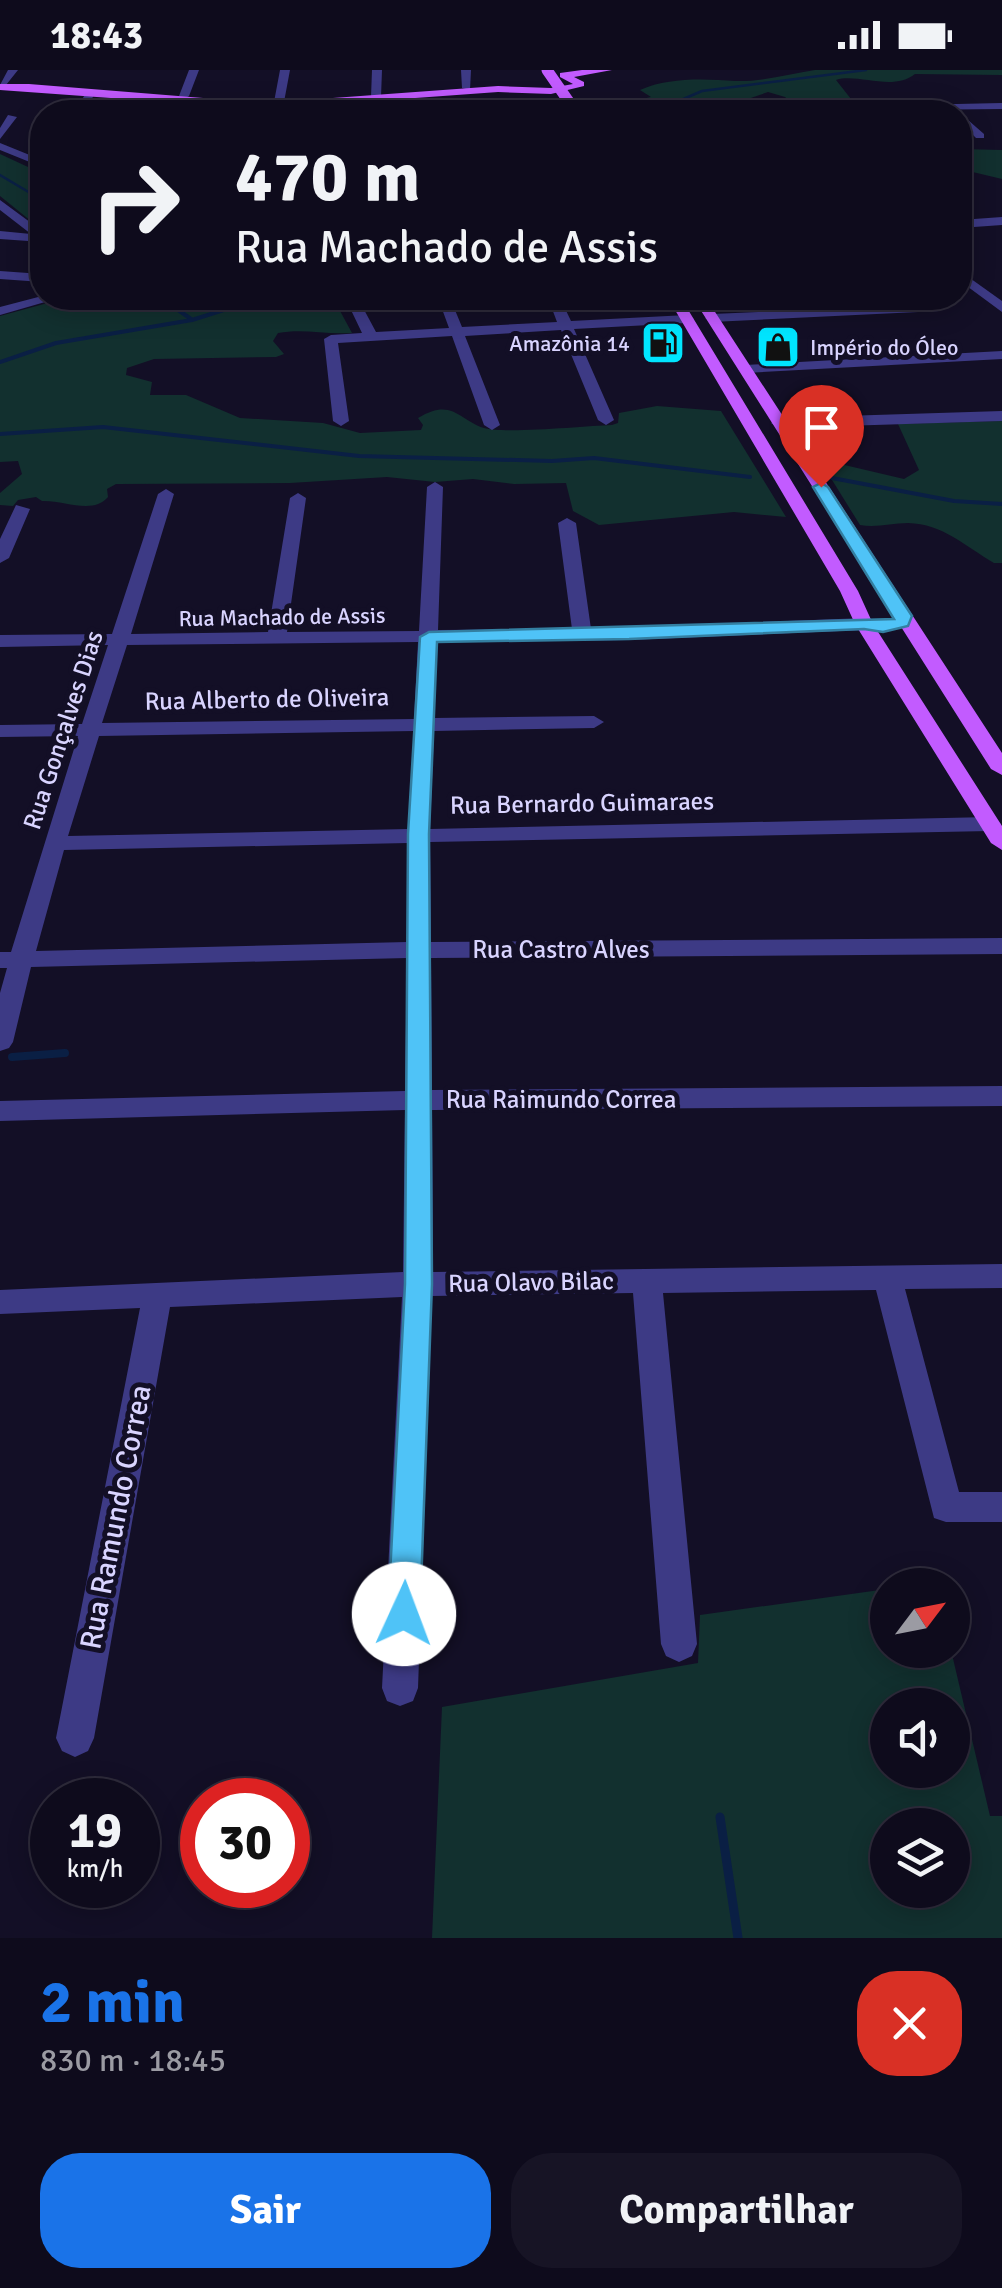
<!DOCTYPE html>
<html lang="pt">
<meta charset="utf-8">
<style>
body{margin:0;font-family:Signika,sans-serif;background:#171425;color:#f1f3f6;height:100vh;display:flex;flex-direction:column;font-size:38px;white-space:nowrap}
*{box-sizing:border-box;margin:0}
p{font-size:32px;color:#9b9ba3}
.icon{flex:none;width:55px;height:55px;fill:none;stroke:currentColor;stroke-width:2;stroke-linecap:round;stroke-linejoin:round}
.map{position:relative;height:1868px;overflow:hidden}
.panel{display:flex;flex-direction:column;background:#0e0b1c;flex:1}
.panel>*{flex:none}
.top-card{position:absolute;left:30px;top:30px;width:942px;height:210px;border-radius:40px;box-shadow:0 5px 25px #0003,0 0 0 2px #2e2b3b;background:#0e0b1c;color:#f1f3f6;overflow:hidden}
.needle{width:65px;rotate:58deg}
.tools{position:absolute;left:870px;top:1498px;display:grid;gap:20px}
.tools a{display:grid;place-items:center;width:100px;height:100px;border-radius:50%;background:#0e0b1c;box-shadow:0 5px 25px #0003,0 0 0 2px #2e2b3b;font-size:50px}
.speed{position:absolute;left:30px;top:1708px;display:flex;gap:20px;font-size:50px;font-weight:700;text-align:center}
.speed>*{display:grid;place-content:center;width:130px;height:130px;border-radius:50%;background:#0e0b1c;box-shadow:0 5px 25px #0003,0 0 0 2px #2e2b3b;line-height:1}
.speed small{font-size:25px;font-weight:400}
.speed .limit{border:15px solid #d22;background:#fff;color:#111}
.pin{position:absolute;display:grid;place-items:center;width:85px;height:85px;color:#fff;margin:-102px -42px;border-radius:50% 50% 50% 0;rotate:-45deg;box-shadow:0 0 10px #0007}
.pin .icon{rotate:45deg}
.me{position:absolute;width:110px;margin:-55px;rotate:2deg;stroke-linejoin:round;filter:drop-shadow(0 0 8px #0008)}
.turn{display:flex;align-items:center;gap:35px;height:210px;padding:0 40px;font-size:45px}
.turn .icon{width:130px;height:130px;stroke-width:2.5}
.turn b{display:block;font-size:70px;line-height:85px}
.round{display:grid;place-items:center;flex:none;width:105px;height:105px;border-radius:40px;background:#171425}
.summary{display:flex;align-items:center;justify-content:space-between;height:170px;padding:0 40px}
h1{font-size:60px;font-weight:700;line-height:75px;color:#1a73e8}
.action{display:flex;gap:20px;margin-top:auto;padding:20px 40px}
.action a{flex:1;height:115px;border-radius:40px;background:#1a73e8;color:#fff;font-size:40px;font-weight:700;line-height:115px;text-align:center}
.action a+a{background:#171425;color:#f1f3f6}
.status{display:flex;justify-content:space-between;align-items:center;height:70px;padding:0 50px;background:#0e0b1c;direction:ltr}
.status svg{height:28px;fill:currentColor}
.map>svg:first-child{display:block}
.green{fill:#12302f;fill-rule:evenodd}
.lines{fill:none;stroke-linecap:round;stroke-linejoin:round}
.stream-far3{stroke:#0a1f44;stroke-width:2.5}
.stream-far2{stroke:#0a1f44;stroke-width:4}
.stream-far1{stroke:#0a1f44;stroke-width:8}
.stream{stroke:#0a1f44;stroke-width:9}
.minor{fill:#3d3a85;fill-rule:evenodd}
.major{fill:#c25bff;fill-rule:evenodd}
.major-bridge{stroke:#c25bff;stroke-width:11}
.route{fill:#4fc3f7;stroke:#337fa1;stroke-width:2.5}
.labels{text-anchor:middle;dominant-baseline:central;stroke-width:10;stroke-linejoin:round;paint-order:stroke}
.far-poi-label{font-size:22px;fill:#d9d4ff;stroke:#130f26;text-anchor:end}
.far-street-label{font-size:22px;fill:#d9d4ff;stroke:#130f26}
.street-label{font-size:25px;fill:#d9d4ff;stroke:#130f26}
.near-street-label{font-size:30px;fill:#d9d4ff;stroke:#130f26}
</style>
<div class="status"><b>18:43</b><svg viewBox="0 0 49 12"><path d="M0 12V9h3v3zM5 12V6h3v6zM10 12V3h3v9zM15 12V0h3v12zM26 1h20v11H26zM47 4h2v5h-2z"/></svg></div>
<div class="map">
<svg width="1002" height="1868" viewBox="0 0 1002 1868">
<rect width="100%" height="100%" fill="#130f26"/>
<!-- green -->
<path class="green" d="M815,0h187v5l-87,-1c-22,18 -57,-1 -79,6l19,24 -60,2 -10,-9 -17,-5 -26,9 -46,-3 -5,5 4,5 -9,3 -89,1 -11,-14 41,4 24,-5 -11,-7c29,-13 65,-11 95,-9 26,1 55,-7 80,-11z
M960,79l42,1v29l-42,-10z
M0,84l41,19 1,57 -42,-34z
M66,228h225l28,2 20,9 13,24c-28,2 -48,-5 -74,0l-5,8 11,13 -8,3 -122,2 -27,9 -1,7 26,7 -2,13h36l54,23 83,5 37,10 61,-3 2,-5 -5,-7c34,-21 41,2 66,10 20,6 101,-2 128,-3l6,-2 1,-10 38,-7 64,5 65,106 -52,-5 -135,13 -26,-14 -7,-28 -52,1 -41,-5 -38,3 -48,-5 -97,6 -174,1 -9,5 1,8c-15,18 -44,3 -66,4l-6,-4 -18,3 -5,6 -13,-1v-12l22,-19 -4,-13 -18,1v-146z
M1002,351v142h-8c-29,-17 -51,-39 -86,-40 -17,0 -31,5 -48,2l-41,-66 85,20 15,-9 -21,-46z
M887,1519l1,61h63l39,166h12v122h-570l10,-231 256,-44 2,-48zM888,1635h64v65h-64zM888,1755h64v65h-64z"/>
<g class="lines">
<!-- stream-far3 -->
<path class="stream-far3" d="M653,42l49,-21 164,-21
M0,105l42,25"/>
<!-- stream-far2 -->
<path class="stream-far2" d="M161,228l30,21
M0,292l56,-19 136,-23 70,-22
M0,364l103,-7 256,29 193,5 42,-3 156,19
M832,408l122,23 48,3"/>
<!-- stream-far1 -->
<path class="stream-far1" d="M12,987l53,-4"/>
<!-- stream -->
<path class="stream" d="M720,1747l18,121"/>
<!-- minor -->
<path class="minor" d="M8,0h10l-12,15h-6z
M189,0h10l-10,26 -5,3 -5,-3z
M280,0h10l-6,32 -5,3 -5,-3z
M372,0h10l-1,27 -5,3 -5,-3z
M461,0h10l-1,20 -8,-2z
M88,19l8,2 -11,21h-10z
M1002,33v6l-285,3 5,-3z
M557,39l5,3h-16l1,-2z
M960,43l24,21v4h-8l-16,-16z
M8,45l9,2 -17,22v-11z
M0,73l42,17v7l-42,-17z
M0,130l42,31v11l-42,-3v-8l31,3 -31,-24z
M1002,147v8l-42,3v-8z
M0,201l42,3v8l-42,-3z
M960,201l42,30v11l-42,-31z
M42,226l17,2 -59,17v-8z
M318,228l43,6 15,28 73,-4 -11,-30h12l12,29 95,-5 -9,-24h12l11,23 116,-6 7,4 -7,4 -113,6 40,91 -8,5 -8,-5 -37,-90 -96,6 35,89 -8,5 -8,-5 -32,-89 -114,7 11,78 -8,5 -8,-5 -9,-82 7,-4 31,-2 -11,-23z
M944,234l2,3 -7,4 -227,11 -7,-4 7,-4z
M1002,281v8l-257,14 -7,-4 7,-4z
M1002,341v10l-223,7 -8,-5 8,-5z
M435,412l8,5 -5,143 134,-1 -14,-106 9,-5 9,5 15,106 273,-11 9,6 -9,6 -235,10 -192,2 -3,76 160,-2 10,6 -10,6 -160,3 -4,98 560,-12 11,7 -11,7 -560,11 1,100 571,-4v16l-571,4 1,132 570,-4v20l-570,4 1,162 569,-8v24l-97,1 54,203h43v30h-56l-12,-4 -58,-228 -213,3 34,351 -5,12 -13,6 -13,-6 -5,-12 -28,-351 -201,3 -14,392 -5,13 -13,5 -13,-5 -5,-13 20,-391 -232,10 -76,431 -6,13 -13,6 -13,-6 -6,-13 84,-430 -140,6v-24l403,-18 2,-162 -405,11v-20l405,-10 2,-133 -376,9 -18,75 -4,6 -9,3v-58l7,-25h-7v-16h11l67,-216 -78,1v-12l82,-1 26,-79 -108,2v-12l112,-1 46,-140 8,-5 8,5 -43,140 137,-2 22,-134 8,-5 8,5 -19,134 132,-1 8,-144zM418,572l-4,77 -312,4 25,-78zM414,661l-6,98 -340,7 31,-100zM408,773l-1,99 -371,9 28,-101z
M16,435l14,4 -21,49 -9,5v-24z"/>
<!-- major -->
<path class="major" d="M582,0h30l-38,7 10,5v4l-33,8 -53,-2 -234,17 -264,-19v-6h29l235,19 234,-17 53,2 22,-4 -13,-7v-4z
M668,228h13l177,293 15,33 129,202v24l-11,-7 -136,-219 -15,-33z
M693,228h13l296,455v22l-11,-6z"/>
<!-- major-bridge -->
<path class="major-bridge" d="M547,0l29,42"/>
</g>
<!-- route -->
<path class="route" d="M821,413l7,4 84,129 -4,10 -25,6 -19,-3 -235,10 -192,3 -8,192 3,450 -12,330 -5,11 -11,5 -12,-5 -4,-11 17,-330 3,-450 12,-197 9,-5 465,-13 -81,-132z"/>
<!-- icons -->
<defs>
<symbol id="fuel-square" viewBox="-11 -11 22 22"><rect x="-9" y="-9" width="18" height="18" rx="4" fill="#00e5ff" stroke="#130f26"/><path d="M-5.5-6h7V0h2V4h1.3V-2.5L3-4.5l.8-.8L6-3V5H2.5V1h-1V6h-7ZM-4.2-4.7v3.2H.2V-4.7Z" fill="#111"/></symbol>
<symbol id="shop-square" viewBox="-11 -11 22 22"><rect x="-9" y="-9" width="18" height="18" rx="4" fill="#00e5ff" stroke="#130f26"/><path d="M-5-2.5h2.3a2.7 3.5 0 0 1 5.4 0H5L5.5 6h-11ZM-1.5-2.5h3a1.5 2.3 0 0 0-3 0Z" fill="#111"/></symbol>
</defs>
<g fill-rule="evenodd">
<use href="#fuel-square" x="638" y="248" width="50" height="50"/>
<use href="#shop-square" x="753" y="252" width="50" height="50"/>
</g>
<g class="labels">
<!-- far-poi labels -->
<g class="far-poi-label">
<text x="630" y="273">Amazônia 14</text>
<text x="810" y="277" text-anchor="start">Império do Óleo</text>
</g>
<!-- far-street labels -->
<g class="far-street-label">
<text transform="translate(282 547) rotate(-1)">Rua Machado de Assis</text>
</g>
<!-- street labels -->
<g class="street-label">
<text transform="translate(267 629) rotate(-1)">Rua Alberto de Oliveira</text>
<text transform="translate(63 660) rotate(-72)">Rua Gonçalves Dias</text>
<text transform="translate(582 733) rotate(-1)">Rua Bernardo Guimaraes</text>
<text x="561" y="879">Rua Castro Alves</text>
<text x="561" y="1029">Rua Raimundo Correa</text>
<text transform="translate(531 1212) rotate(-1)">Rua Olavo Bilac</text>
</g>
<!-- near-street labels -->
<g class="near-street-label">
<text transform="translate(116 1447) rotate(-79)">Rua Ramundo Correa</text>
</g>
</g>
</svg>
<div class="tools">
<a><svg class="needle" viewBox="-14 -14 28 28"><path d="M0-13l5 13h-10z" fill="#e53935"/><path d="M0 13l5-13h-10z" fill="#9b9ba3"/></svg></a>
<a><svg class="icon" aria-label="sound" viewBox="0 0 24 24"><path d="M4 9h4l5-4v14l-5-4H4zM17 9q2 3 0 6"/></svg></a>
<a><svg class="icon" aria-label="layers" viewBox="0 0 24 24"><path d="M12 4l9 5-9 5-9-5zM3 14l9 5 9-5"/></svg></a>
</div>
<div class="speed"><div>19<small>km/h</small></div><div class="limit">30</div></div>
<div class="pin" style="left:821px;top:417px;background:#d93025"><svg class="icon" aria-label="arrive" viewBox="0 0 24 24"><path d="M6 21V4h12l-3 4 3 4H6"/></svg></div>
<svg class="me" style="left:404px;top:1544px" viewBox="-20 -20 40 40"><circle r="19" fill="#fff"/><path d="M0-13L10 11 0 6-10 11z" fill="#4fc3f7"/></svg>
<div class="top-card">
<div class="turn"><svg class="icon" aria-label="right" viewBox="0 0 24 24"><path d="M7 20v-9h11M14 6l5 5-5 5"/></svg><div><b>470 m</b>Rua Machado de Assis</div></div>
</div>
</div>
<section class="panel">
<div class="summary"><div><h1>2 min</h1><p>830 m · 18:45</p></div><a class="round" style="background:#d93025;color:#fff"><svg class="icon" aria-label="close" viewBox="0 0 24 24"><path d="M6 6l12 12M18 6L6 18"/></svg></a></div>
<div class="action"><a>Sair</a><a>Compartilhar</a></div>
</section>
